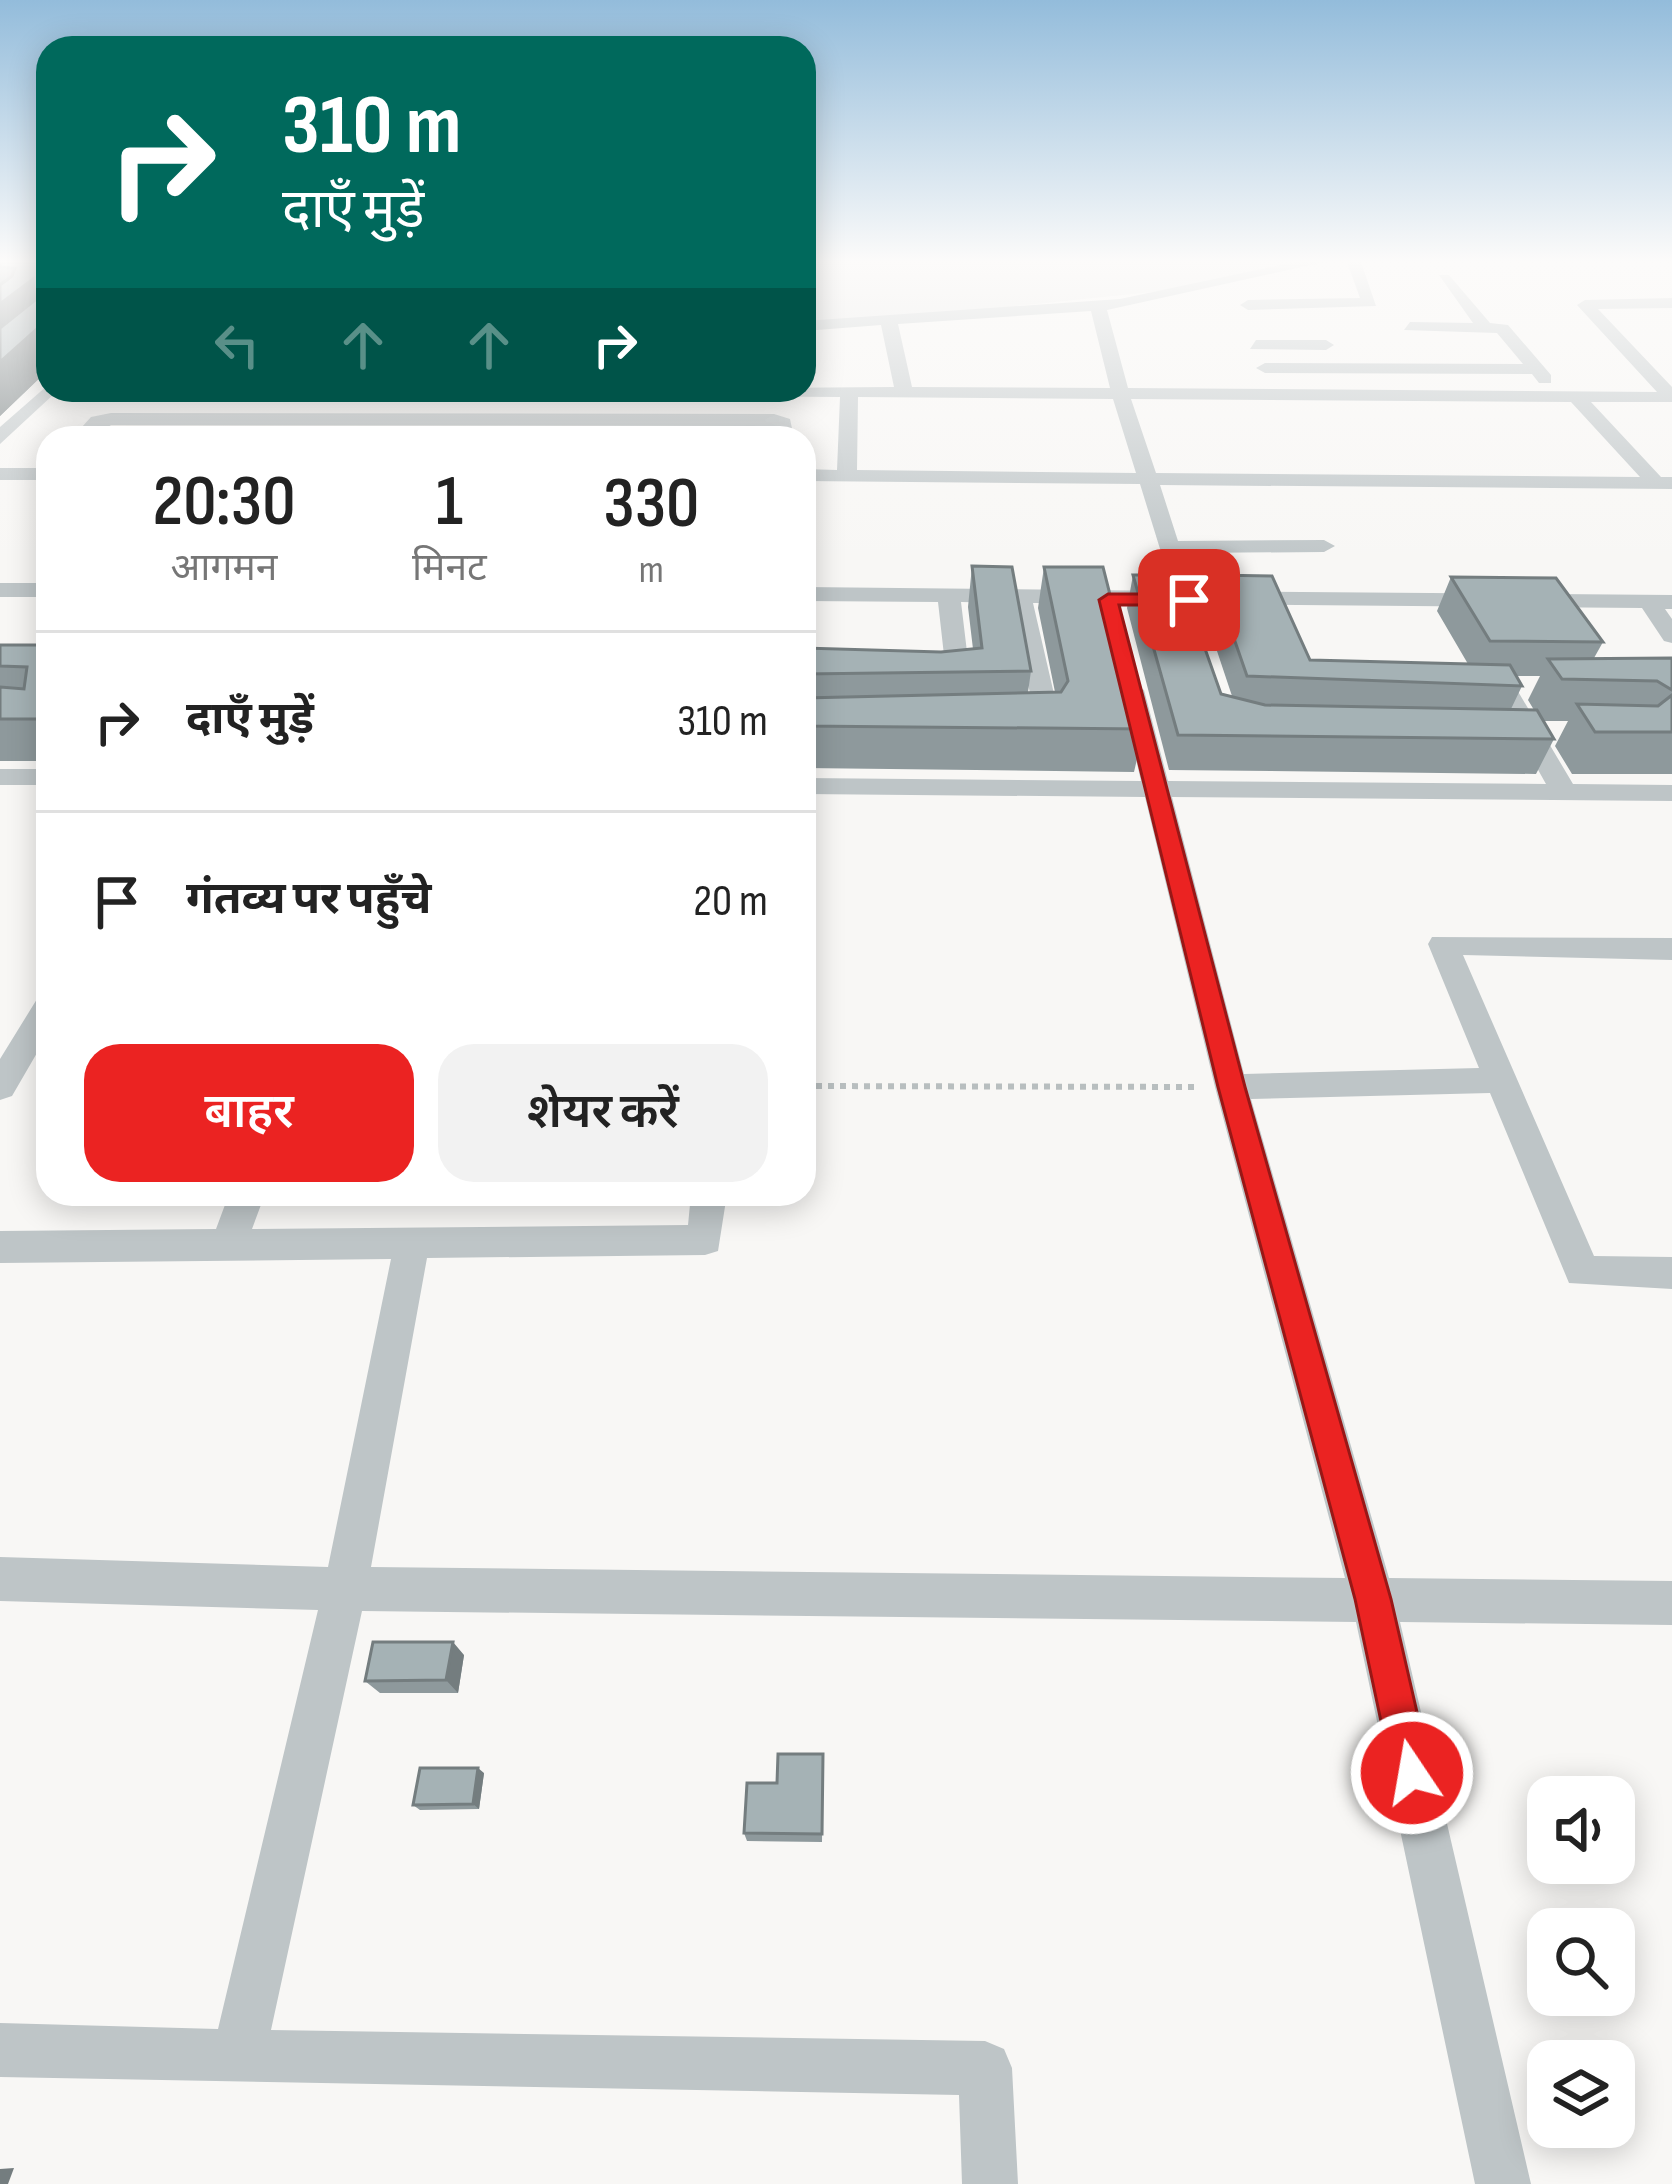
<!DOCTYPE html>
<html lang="hi">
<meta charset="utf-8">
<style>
body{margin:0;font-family:"Sofia Sans Condensed","Noto Sans Devanagari",sans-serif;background:#f2f2f2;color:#222;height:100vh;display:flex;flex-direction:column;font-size:45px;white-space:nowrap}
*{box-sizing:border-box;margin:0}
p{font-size:39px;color:#767676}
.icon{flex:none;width:66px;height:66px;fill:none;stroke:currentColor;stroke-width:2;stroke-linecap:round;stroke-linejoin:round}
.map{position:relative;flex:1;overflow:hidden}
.side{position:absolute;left:36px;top:426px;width:780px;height:780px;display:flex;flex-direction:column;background:#fff;border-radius:36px;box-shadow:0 6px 30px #0003}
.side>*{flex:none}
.hud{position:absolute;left:36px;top:36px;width:780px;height:366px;border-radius:36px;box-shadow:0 6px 30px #0003;background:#00695c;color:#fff;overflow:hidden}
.fabs{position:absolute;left:1527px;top:1776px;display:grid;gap:24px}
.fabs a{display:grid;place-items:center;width:108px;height:108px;border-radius:24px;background:#fff;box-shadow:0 6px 30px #0003;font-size:60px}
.pin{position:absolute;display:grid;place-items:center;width:102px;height:102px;color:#fff;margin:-51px;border-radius:24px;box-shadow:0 6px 18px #0006}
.me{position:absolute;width:132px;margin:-66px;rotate:348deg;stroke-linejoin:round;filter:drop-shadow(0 0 9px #0008)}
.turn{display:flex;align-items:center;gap:42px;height:252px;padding:0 48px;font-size:54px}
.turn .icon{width:156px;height:156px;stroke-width:2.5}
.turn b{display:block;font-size:84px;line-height:102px}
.lanes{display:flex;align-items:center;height:114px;padding:0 48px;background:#0003;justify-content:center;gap:60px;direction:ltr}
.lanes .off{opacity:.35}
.eta{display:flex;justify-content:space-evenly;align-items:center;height:204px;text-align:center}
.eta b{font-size:72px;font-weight:600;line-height:84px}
.button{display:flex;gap:24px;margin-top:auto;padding:24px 48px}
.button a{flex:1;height:138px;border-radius:36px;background:#eb2322;color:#fff;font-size:48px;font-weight:600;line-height:138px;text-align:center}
.button a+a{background:#f2f2f2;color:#222}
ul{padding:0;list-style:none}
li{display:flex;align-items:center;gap:36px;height:180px;padding:0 48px;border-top:3px solid #e0e0e0}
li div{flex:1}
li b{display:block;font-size:45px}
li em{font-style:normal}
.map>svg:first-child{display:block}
.built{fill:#e6e7e6}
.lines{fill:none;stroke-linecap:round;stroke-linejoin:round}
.path{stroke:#b8bebf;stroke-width:6;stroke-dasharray:6 6;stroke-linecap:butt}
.minor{fill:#bec5c7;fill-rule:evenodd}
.wall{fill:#8e999c;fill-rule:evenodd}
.shaded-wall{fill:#747d7f}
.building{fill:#a5b2b5;stroke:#747d7f;stroke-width:3}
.route{fill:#eb2322;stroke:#991716;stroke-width:3}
</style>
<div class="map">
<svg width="1672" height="2184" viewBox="0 0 1672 2184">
<rect width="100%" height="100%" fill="#f8f7f5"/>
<!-- built -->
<path class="built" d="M804,262h525l-128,25 -397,41z"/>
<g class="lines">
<!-- path -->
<path class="path" d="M804,1086l394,1"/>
<!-- minor -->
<path class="minor" d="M804,262h14l-14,9z
M1295,262h29l-217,48 21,78 529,4 -80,-87 8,-5 87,-2v10l-74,1 74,78v15h-81l70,75h11v12l-512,-4 18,56 146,-1 11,6 -11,6 -141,1 12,38 477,4v14h-7l7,10v24l-8,-2 -22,-33 -442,-4 4,14 -11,7 -8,-2 -8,-19 -144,-1 27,117c-24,25 -105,15 -140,16l-9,-3v-10l124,-6 -24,-114 -50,-1 9,75 -26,11 -12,-7 14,-8 -8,-71 -134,-1v-14l369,4 -33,-107 -336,-3v-12l33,1 3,-73 -317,-2 -9,-5 380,-3 -13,-62 -77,6v-10l316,-22zM1091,311l19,77 -198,-1 -14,-63zM858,397l255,2 23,74 -279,-3zM1131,399l440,3 69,75 -484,-4z
M1347,262h14l15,44 -128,4 -8,-5 8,-5 112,-2z
M1439,275h10l41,48 18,2 43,50v8h-12l-7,-9 -267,-1 -9,-5 9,-5 258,1 -26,-31 -93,-3 6,-8 63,1z
M1256,340h70l8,5 -8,5 -76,-1z
M48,385v5h9l-3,4 -54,50v-17z
M111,413l663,1 16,5 4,19h-18l-4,-12 -661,-1 -19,13h-20l19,-21z
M0,468h48v12h-48z
M0,583h48v14h-48z
M1479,681l34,2 60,101 99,1v16l-500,-4 72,277 235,-6 -51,-124 4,-7 240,1v22l-209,-5 131,301 78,1v32l-103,-6 -79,-190 -239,6 138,479 283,3v44l-272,-3 131,562h-56l-119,-562 -994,-11 -91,419 714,11 19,8 8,19 6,116h-56l-3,-89 -959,-18v-54l218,6 100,-419 -318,-9v-44l328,10 63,-308 -391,4v-32l216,-2 13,-35h36l-13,35 436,-4 3,-31h36l-9,57 -13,4 -278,3 -56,309 974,11 -130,-491 -70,-290 -341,-3v-16l337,3 -21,-91 12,-7 12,7 24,91 378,3 -50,-89 -29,-7z
M0,769h48v16h-48z
M48,996v38l-36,62 -12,4v-41l37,-60z"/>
</g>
<!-- wall -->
<path class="wall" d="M0,262h48v108l-48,46z
M972,566l59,105 -3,21h27l-17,-84 6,-41 100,162 -10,43 -330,-4v-120l137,4 32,-3 -5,-42z
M1133,575l88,119 11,2 -29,-87 9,-34 98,85 158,4 -31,-53 14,-34 152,65 -9,16h78v116h-100l-17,-28 13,-25h-25l11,18 -18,35 -367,-4 -42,-162zM1516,676h24l-12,24 6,10 -23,-1 11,-23z
M0,645h48v116h-48z
M464,1655l-6,38h-78l-15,-12z
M823,1754l-1,88 -75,-1 -3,-8 33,-50z
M484,1773l-5,36 -59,1 -7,-5z"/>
<!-- shaded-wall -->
<path class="shaded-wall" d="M33,279l15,35 -48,39v-49z
M48,319v51l-48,46v-54z
M453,1642l11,13 -6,38 -12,-13z
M478,1768l6,5 -5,36 -6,-5z
M14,2168l-6,16h-8v-15z"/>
<!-- building -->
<path class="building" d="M0,262h48v57l-48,43v-34l35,-28 -2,-21 -33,25v-19l12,-9 3,-8 -15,-1z
M972,566l40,1 19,104 -227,3v-26l137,4 41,-4z
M1044,567h59l41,162 -340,-3v-28l257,-6 7,-11z
M1133,575h46l42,119 44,11 272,5 17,29 -376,-4z
M1212,575l60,1 38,84 200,5 12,21 -275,-10z
M1451,577l105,1 47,64 -113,-1z
M0,645h48v74h-48v-32l24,2 3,-22 -27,-1z
M1672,658v32l-15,-9 -95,-2 -14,-20z
M1672,695v37h-77l-18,-28 81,2z
M373,1642h80l-7,38 -81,1z
M778,1754h45l-1,80 -78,-1 3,-50h30z
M420,1768h58l-5,36 -60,1z"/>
<!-- sky -->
<linearGradient id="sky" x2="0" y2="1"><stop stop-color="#93bcdb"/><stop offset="0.46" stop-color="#fcfbfa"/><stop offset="1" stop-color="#fcfbfa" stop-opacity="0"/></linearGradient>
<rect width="1672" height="568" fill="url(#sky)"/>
<!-- route -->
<path class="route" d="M1108,594h81l9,6 -9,5h-70l126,482 146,512 40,174 -6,14 -13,5 -14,-5 -6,-14 -37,-174 -137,-512 -119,-487z"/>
</svg>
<div class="fabs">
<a><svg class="icon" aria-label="sound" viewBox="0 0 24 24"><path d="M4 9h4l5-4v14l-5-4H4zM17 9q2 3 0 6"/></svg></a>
<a><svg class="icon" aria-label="search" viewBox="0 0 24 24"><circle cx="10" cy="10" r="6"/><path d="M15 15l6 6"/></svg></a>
<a><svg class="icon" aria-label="layers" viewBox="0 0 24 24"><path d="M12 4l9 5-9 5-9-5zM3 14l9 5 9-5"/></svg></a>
</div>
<div class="pin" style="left:1189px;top:600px;background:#d93025"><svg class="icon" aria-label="arrive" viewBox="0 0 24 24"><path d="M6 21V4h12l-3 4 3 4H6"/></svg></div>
<svg class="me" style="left:1412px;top:1773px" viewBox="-20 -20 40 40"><circle r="17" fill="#eb2322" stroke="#fff" stroke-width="3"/><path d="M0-11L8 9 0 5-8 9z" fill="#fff"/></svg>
<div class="hud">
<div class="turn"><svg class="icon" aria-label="right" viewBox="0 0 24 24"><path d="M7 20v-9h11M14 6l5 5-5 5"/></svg><div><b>310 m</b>दाएँ मुड़ें</div></div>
<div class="lanes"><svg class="icon off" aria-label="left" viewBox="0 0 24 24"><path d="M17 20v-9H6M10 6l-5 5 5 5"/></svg><svg class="icon off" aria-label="ahead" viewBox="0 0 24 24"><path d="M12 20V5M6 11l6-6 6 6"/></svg><svg class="icon off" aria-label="ahead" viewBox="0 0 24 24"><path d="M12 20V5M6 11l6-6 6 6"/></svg><svg class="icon" aria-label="right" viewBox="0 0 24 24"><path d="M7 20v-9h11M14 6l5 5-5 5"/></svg></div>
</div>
<section class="side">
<div class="eta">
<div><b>20:30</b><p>आगमन</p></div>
<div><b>1</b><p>मिनट</p></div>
<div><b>330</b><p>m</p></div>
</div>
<ul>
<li><svg class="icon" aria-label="right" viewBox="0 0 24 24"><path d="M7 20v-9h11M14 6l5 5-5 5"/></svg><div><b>दाएँ मुड़ें</b></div><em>310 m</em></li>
<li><svg class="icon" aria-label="arrive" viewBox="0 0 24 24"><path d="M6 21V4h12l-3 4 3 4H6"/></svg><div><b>गंतव्य पर पहुँचे</b></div><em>20 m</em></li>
</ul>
<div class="button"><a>बाहर</a><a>शेयर करें</a></div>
</section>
</div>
